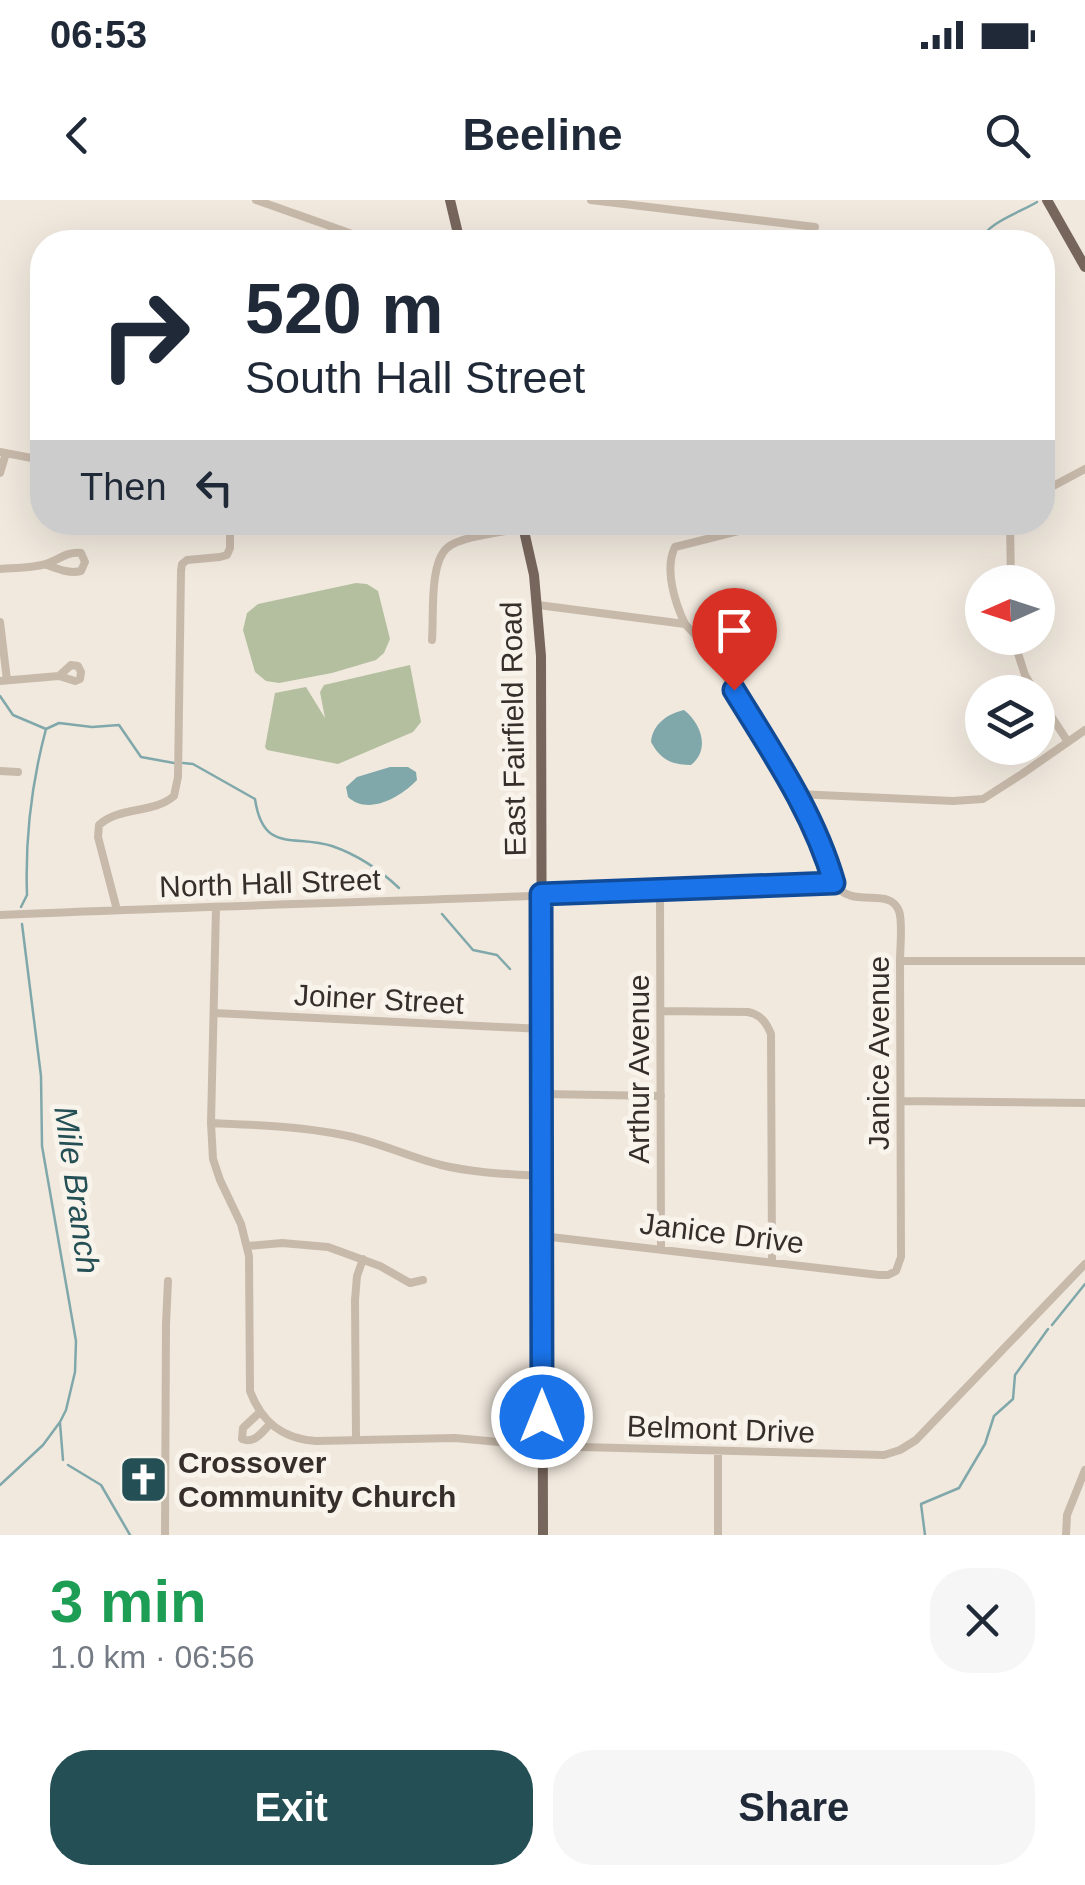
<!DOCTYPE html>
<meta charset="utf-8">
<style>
body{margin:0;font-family:Helvetica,sans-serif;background:#f6f6f7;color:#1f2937;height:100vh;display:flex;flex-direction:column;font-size:38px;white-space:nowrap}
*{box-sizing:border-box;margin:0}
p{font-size:32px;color:#747a83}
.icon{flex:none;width:55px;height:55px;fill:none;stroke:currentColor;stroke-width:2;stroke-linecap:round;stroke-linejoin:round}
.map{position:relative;height:1335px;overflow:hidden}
.drawer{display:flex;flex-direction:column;background:#fff;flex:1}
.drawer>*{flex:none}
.banner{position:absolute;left:30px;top:30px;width:1025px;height:305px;border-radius:40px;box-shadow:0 10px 40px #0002;background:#fff;color:#1f2937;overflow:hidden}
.needle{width:65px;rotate:267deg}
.tools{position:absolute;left:965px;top:365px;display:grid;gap:20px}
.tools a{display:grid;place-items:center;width:90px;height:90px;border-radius:50%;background:#fff;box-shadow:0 10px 40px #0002;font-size:50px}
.pin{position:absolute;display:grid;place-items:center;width:85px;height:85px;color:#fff;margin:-102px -42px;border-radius:50% 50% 50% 0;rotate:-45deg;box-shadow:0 0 10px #0007}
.pin .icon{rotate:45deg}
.me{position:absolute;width:110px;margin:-55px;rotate:0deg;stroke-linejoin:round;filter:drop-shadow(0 0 8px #0008)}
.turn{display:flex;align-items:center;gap:35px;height:210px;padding:0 50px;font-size:45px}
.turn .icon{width:130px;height:130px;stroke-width:2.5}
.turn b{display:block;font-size:70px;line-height:85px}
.then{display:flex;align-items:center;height:95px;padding:0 50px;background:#0003;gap:20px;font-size:38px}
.round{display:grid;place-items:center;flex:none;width:105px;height:105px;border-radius:40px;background:#f6f6f7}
.head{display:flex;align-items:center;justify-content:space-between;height:170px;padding:0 50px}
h1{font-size:60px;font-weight:700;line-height:75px;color:#1e9e55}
.primary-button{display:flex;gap:20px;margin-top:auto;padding:20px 50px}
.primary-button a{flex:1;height:115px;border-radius:40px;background:#234f55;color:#fff;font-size:40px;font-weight:700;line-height:115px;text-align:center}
.primary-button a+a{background:#f6f6f7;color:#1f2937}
.status{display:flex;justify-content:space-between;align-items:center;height:70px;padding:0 50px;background:#fff;direction:ltr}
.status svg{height:28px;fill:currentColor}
header{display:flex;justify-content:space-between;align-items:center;height:130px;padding:0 50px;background:#fff;font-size:45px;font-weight:700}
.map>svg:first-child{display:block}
.green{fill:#b3bf9f}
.water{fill:#80a8ab}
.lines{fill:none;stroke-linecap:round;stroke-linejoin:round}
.stream{stroke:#80a8ab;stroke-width:2.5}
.minor{stroke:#c8baab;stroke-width:8}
.major{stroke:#77665c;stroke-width:10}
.route-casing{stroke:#114b97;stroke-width:25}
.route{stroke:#1a73e8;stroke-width:18}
.labels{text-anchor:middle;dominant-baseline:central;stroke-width:10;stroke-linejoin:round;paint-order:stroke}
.street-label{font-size:30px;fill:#362e2a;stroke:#f8f3eb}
.poi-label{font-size:30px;font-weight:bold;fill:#362e2a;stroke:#f8f3eb;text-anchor:start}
.water-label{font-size:32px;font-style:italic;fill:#234f55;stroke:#f8f3eb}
</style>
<div class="status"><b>06:53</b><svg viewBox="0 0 49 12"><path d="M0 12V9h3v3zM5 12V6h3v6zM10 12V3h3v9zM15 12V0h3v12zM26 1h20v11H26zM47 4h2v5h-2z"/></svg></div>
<header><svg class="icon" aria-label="back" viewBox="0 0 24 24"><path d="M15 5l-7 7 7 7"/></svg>Beeline<svg class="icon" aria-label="search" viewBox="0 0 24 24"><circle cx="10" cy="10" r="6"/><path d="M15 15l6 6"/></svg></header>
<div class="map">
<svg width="1085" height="1335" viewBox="0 0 1085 1335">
<rect width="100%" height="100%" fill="#f1e9de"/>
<!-- green -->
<path class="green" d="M356,383l11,1 11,7 12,48 -6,14 -8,7 -44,13 -53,10 -13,-2 -11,-9 -12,-42 4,-17 11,-9z
M410,465l11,57 -8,10 -75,32 -71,-14 -2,-3 10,-54 31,-6 19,31 -5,-26 4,-7z"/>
<!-- water -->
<path class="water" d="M684,510c18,14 26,40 7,55 -20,0 -31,-6 -40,-23 2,-19 17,-28 33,-32z
M390,567h18l8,5 1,8c-16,17 -49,36 -69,17l-2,-10 11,-10z"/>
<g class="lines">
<!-- stream -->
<path class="stream" d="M979,42c9,-20 40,-29 58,-40
M0,496l13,19 33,14c-15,56 -21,109 -19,166l-6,12
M46,529l13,-6 33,4 27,-2 22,32 33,6
M183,563l10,1 62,35c8,55 39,35 77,47 26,9 48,24 67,42
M442,714l31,36 24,5 13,14
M1052,1125l33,-41
M60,1223l3,37
M68,1265l33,20 29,50
M0,1285l43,-40 17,-23 6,-12 9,-38 1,-31 -34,-195 -1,-70 -19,-152
M925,1335l-4,-31 38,-16 26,-44 9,-28 19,-17 2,-24 33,-46"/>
<!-- minor -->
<path class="minor" d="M256,0l119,42
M591,0l224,27
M0,252l42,8
M0,273l6,-20
M1042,292l43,-23
M1010,322l1,60
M0,369c14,-1 29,-1 42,-4 15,-3 23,-14 39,-12l4,9 -4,9c-12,3 -23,-2 -34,-6
M538,405l147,19c27,27 46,61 66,94 32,53 66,105 83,165 18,28 55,2 65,28 4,11 1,37 1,50l1,296 -5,14 -8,4h-9l-337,-39
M0,422l7,58
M685,424c-10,-21 -21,-55 -10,-77l100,-25
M1013,438l12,37 10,17
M432,440c2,-23 -3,-76 15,-92 13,-12 58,-16 76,-20
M0,481l59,-5 16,5 5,-2 1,-7 -3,-6 -7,-1 -12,11
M1038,496l30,46
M0,571l18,1
M797,594l156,7 30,-2 39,-25 63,-44
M660,691l1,357
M216,708l-5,215 2,36 7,21 21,44 8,32 1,135c12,32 33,48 66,50l139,-3 88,8 341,9 16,-5 16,-10 169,-176
M117,710l-19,-73 1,-12c21,-19 54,-11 75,-29l4,-19 3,-206 1,-7 5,-4 33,-3 7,-2 3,-7v-26
M0,715c176,-8 352,-12 529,-19l12,-2 293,-11
M900,761h185
M661,811l87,1c13,3 18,10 23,22l1,228
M214,813l328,16
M542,894l119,2
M901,901l184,2
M211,923c44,2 88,3 132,12 34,6 65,22 98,30 33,8 67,9 101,11
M247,1046l35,-3 46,4 52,19 30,17 13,-3
M260,1212l-17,16 -1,11c13,5 20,-7 28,-15
M356,1240l-1,-140 2,-24 6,-17
M165,1335l1,-211 2,-43
M718,1335v-83
M1066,1335l1,-20 18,-45"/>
<!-- major -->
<path class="major" d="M450,0l10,42
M1047,0l38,67
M522,322l12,53 7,81 2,879"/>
</g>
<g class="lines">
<defs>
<path id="route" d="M542,1217l-1,-523 293,-11c-20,-70 -62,-131 -100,-193"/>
</defs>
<!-- route casing -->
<use href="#route" class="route-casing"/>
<!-- route -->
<use href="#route" class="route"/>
</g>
<!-- icons -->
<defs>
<symbol id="church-square" viewBox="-11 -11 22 22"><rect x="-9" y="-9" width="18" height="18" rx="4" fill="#234f55" stroke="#f8f3eb"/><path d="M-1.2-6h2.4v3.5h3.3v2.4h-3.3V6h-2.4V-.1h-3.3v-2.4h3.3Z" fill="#fff"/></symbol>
</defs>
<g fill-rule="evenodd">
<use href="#church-square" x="116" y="1252" width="55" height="55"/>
</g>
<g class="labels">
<!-- street labels -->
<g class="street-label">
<text transform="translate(513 529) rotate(-91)">East Fairfield Road</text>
<text transform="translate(270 683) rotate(-2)">North Hall Street</text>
<text transform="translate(379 799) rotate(3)">Joiner Street</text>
<text transform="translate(878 853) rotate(-90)">Janice Avenue</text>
<text transform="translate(638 869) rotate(-90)">Arthur Avenue</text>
<text transform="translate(722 1033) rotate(7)">Janice Drive</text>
<text transform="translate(721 1229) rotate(2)">Belmont Drive</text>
</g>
<!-- poi labels -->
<g class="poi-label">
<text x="178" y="1262">Crossover<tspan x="178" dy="34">Community Church</tspan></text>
</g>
<!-- water labels -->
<g class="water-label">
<text transform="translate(77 990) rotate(82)">Mile Branch</text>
</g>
</g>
</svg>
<div class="tools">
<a><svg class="needle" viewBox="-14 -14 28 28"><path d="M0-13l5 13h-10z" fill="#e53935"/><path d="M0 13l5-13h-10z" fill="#747a83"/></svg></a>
<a><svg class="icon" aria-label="layers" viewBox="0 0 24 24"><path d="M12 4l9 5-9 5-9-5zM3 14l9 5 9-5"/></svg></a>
</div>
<div class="pin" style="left:734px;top:490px;background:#d93025"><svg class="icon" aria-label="arrive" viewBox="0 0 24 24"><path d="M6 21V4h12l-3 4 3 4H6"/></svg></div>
<svg class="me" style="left:542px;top:1217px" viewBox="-20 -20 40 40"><circle r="17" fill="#1a73e8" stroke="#fff" stroke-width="3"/><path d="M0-11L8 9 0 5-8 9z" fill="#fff"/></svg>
<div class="banner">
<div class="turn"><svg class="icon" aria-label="right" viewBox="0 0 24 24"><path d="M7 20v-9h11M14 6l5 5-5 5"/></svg><div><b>520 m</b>South Hall Street</div></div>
<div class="then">Then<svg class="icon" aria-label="left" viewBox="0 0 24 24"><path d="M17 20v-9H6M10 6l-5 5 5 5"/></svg></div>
</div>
</div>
<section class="drawer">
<div class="head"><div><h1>3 min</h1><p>1.0 km · 06:56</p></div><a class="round"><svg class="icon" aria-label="close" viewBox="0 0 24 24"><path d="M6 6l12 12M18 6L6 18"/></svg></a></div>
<div class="primary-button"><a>Exit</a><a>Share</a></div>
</section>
